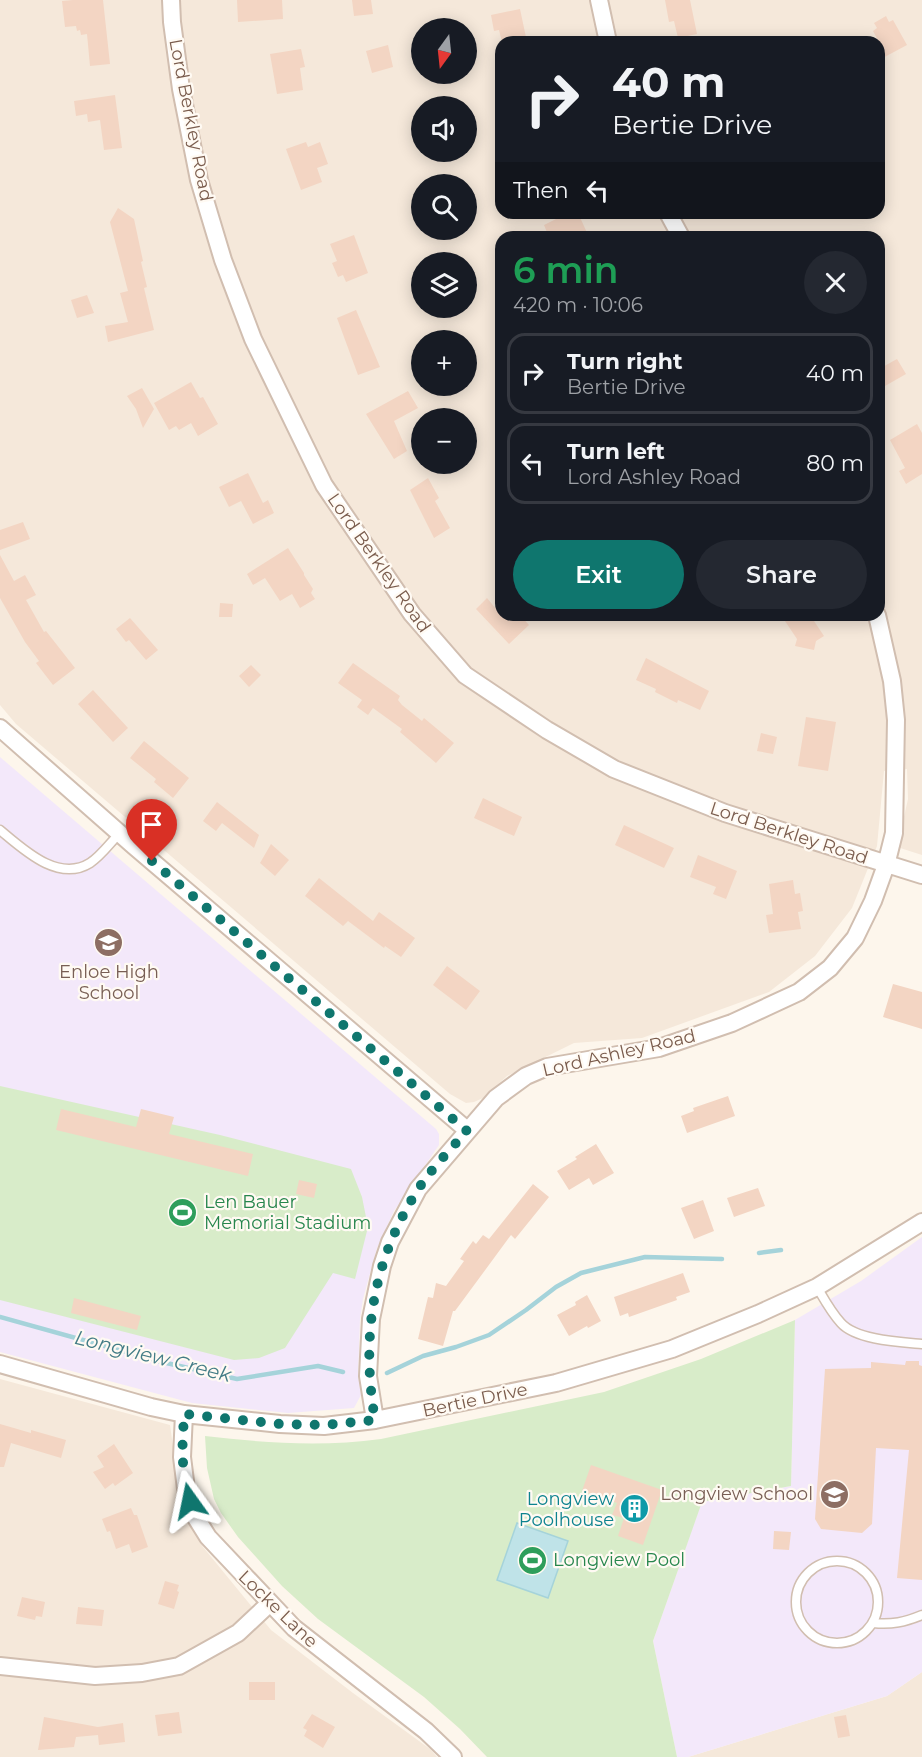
<!DOCTYPE html>
<meta charset="utf-8">
<style>
body{margin:0;font-family:Montserrat,sans-serif;background:#242831;color:#f1f3f6;height:100vh;display:flex;flex-direction:column;font-size:22px;white-space:nowrap}
*{box-sizing:border-box;margin:0}
p{font-size:20px;color:#9ea1a6}
.icon{flex:none;width:33px;height:33px;fill:none;stroke:currentColor;stroke-width:2;stroke-linecap:round;stroke-linejoin:round}
.map{position:relative;flex:1;overflow:hidden}
.sheet{position:absolute;left:495px;top:231px;width:390px;height:390px;display:flex;flex-direction:column;background:#171b24;border-radius:18px;box-shadow:0 3px 15px #0003}
.sheet>*{flex:none}
.guide{position:absolute;left:495px;top:36px;width:390px;height:183px;border-radius:18px;box-shadow:0 3px 15px #0003;background:#171b24;color:#f1f3f6;overflow:hidden}
.needle{width:39px;rotate:195deg}
.buttons{position:absolute;left:411px;top:18px;display:grid;gap:12px}
.buttons a{display:grid;place-items:center;width:66px;height:66px;border-radius:50%;background:#171b24;box-shadow:0 3px 15px #0003;font-size:30px}
.pin{position:absolute;display:grid;place-items:center;width:51px;height:51px;color:#fff;margin:-62px -26px;border-radius:50% 50% 50% 0;rotate:-45deg;box-shadow:0 0 6px #0007}
.pin .icon{rotate:45deg}
.me{position:absolute;width:66px;margin:-33px;rotate:348deg;stroke-linejoin:round;filter:drop-shadow(0 0 4px #0008)}
.turn{display:flex;align-items:center;gap:21px;height:126px;padding:0 18px;font-size:27px}
.turn .icon{width:78px;height:78px;stroke-width:2.5}
.turn b{display:block;font-size:42px;line-height:51px}
.then{display:flex;align-items:center;height:57px;padding:0 18px;background:#0003;gap:12px;font-size:22px}
.round{display:grid;place-items:center;flex:none;width:63px;height:63px;border-radius:32px;background:#242831}
.headline{display:flex;align-items:center;justify-content:space-between;height:102px;padding:0 18px}
h1{font-size:36px;font-weight:600;line-height:45px;color:#1e9e55}
.cta{display:flex;gap:12px;margin-top:auto;padding:12px 18px}
.cta a{flex:1;height:69px;border-radius:36px;background:#0f766e;color:#fff;font-size:24px;font-weight:600;line-height:69px;text-align:center}
.cta a+a{background:#242831;color:#f1f3f6}
ul{padding:0;list-style:none}
li{display:flex;align-items:center;gap:18px;height:81px;margin:0 12px 9px;padding:0 6px;border:3px solid #363941;border-radius:18px}
li div{flex:1}
li b{display:block;font-size:22px}
li em{font-style:normal}
.map>svg:first-child{display:block}
.residential{fill:#f5e8da;fill-rule:evenodd}
.education{fill:#f3e8fa}
.green{fill:#d8ecc9}
.water{fill:#bfe3e8;stroke:#a5d3da;stroke-width:1.5}
.lines{fill:none;stroke-linecap:round;stroke-linejoin:round}
.stream{stroke:#a5d3da;stroke-width:4.5}
.building{fill:#f3d5c3}
.lane-casing{stroke:#d1beb0;stroke-width:11}
.street-casing{stroke:#d1beb0;stroke-width:20}
.lane{stroke:#fff;stroke-width:8}
.street{stroke:#fff;stroke-width:16}
.route{stroke:#0f766e;stroke-width:10;stroke-dasharray:0 18}
.labels{text-anchor:middle;dominant-baseline:central;stroke-width:4.5;stroke-linejoin:round;paint-order:stroke}
.street-label{font-size:18px;fill:#7a5c4d;stroke:#fffaf3}
.education-label{font-size:18px;fill:#785e54;stroke:#fffaf3}
.leisure-label{font-size:18px;fill:#27864d;stroke:#fffaf3;text-anchor:start}
.culture-label{font-size:18px;fill:#0d838f;stroke:#fffaf3;text-anchor:end}
.water-label{font-size:20px;font-style:italic;fill:#437c86;stroke:#fffaf3}
</style>
<div class="map">
<svg width="922" height="1757" viewBox="0 0 922 1757">
<rect width="100%" height="100%" fill="#fdf6ec"/>
<!-- residential -->
<path class="residential" d="M0,0h922v855l-25,-8 11,-48 -1,-30 -23,2 -7,75 -25,62 -37,48 -46,36 -127,46 -68,5 -67,33 -24,22 -9,4 -8,1 -16,-9 -434,-370 -16,-19zM422,28h44v46h-44zM501,42h378v171h-378zM422,106h44v46h-44zM422,184h44v46h-44zM501,237h378v378h-378zM422,262h44v46h-44zM422,340h44v46h-44zM422,418h44v46h-44z
M0,1379l170,46 12,86 21,36 68,83 82,63 77,56 7,8h-437z
M922,1672v85h-234l199,-61z"/>
<!-- education -->
<path class="education" d="M0,757l436,372 3,5v11l-45,66 -17,37 -14,51 -3,20 -2,57 3,19 -7,13 -66,5 -96,-10 -192,-51z
M922,1237v435l-35,24 -199,61h-11l-24,-116 49,-140 89,-15 4,-166 66,-39z"/>
<!-- green -->
<path class="green" d="M0,1086l220,49 131,34 11,28 6,30 -13,52 -22,-6 -48,75 -26,10 -25,2 -234,-60z
M795,1320l-4,166 -89,16 -49,139 24,116h-190l-27,-28 -36,-32 -106,-78 -36,-33 -44,-49 -17,-24 -7,-14 -7,-31 -2,-32c59,7 117,11 176,3l223,-47 97,-33z"/>
<!-- water -->
<path class="water" d="M517,1523l51,18 -20,57 -51,-18z"/>
<g class="lines">
<!-- stream -->
<path class="stream" d="M759,1253l22,-3
M0,1317l162,45 75,17 81,-13 25,6
M387,1373l36,-17 33,-9 33,-12 37,-25 30,-23 25,-14 64,-16 77,2"/>
</g>
<!-- building -->
<path class="building" d="M73,0h30l7,64 -20,2 -3,-32 -6,1 -1,-5 -3,1 -1,-5 -11,1 -3,-26z
M237,0h45l1,19 -45,3z
M352,0h19l2,14 -19,2z
M665,0h25l7,34 -19,4 -4,-17 -5,1z
M520,9l7,33h-25l-3,-12 -5,1 -3,-16z
M886,16l3,6 4,-2 14,25 -28,15v-18l-6,-11 4,-3 -3,-5z
M388,45l5,22 -21,6 -6,-22z
M301,49l4,18 -5,1 3,22 -26,4 -7,-40z
M115,95l7,53 -18,2 -4,-30 -12,2 -1,-8 -11,2 -2,-15z
M306,142l2,5 12,-5 8,22 -11,4 5,14 -21,8 -15,-41z
M118,208l16,11 9,42 -2,1 6,25 -3,1 10,42 -46,12 -3,-16 23,-4 -8,-29 8,-2 -18,-69z
M553,213h25l11,24h-40l-5,-12 12,-6z
M354,235l14,38 -22,9 -3,-7 -5,2 -6,-14 5,-2 -7,-17z
M87,295l7,18 -17,5 -6,-18z
M356,310l24,57 -22,8 -21,-57z
M897,359l9,15 -21,12 -6,-10v-7z
M191,382l9,16 3,-1 15,27 -20,12 -7,-13 -12,7 -3,-4 -7,4 -15,-27z
M142,388l12,21 -11,19 -7,-19 -9,-13z
M408,391l10,17 -24,13 13,30 -13,8 -28,-45z
M917,424l5,9v41l-16,10 -7,-13 6,-3 -15,-28z
M248,473l15,30 5,-3 6,13 -21,11 -12,-23 -12,6 -10,-20z
M428,478l11,20 -4,3 15,27 -16,10 -24,-48z
M23,522l7,17 -30,11v-20z
M288,548l16,25v2l9,14 -2,4 4,6 -15,9 -8,-14 -12,7 -15,-23 -12,7 -6,-11z
M0,555l14,26 11,-6 11,20 -10,5 18,32 2,-1 29,37 -22,17 -17,-22 3,-2 -14,-19 -25,-44z
M487,598l14,17h19l9,10 -20,19 -33,-35z
M220,603l13,1 -1,13h-13z
M781,615h29l14,21 -8,5 -2,9 -19,-4 2,-7z
M130,618l28,32 -12,10 -17,-20 -3,2 -10,-13z
M646,658l63,33 -9,19 -22,-10 -1,3 -22,-11 1,-3 -20,-9z
M353,663l47,33 -2,4 4,5 20,16 2,-3 30,25 -18,20 -36,-31 2,-3 -29,-21 -5,7 -11,-8 5,-7 -24,-17z
M251,665l10,10 -12,12 -10,-11z
M93,690l35,38 -15,14 -35,-38z
M806,717l30,5 -8,49 -30,-5z
M761,733l16,4 -4,17 -16,-3z
M144,741l45,37 -16,20 -19,-16 2,-3 -26,-21z
M483,798l39,19 -8,19 -40,-18z
M217,802l42,33 -5,13 -32,-25 -6,8 -13,-10z
M624,825l50,23 -10,20 -49,-23z
M271,844l18,16 -14,16 -15,-13z
M698,855l39,16 -11,28 -13,-5 3,-7 -26,-10z
M319,878l54,43 6,-9 36,26 -14,19 -16,-11 -1,2 -36,-27 -5,5 -38,-30z
M793,880l2,14 5,-1 3,18 -5,1 3,17 -32,4 -3,-18 7,-1 -4,-30z
M447,966l33,25 -14,19 -33,-25z
M893,984l29,8v37l-39,-12z
M728,1096l7,20 -48,17 -6,-17 13,-5 -1,-3z
M61,1109l75,18 5,-18 33,8 -5,17 84,20 -5,22 -192,-46z
M596,1144l18,29 -21,12 -4,-7 -20,12 -12,-19 20,-12 -2,-2z
M299,1180l18,4 -3,14 -18,-4z
M533,1184l16,13 -34,42 -4,-4 -56,76h-2l-10,35 -25,-7 10,-42 5,1 3,-15 10,3 18,-25 -4,-2 13,-18 3,3 7,-9 6,4z
M758,1188l7,18 -31,11 -7,-19z
M703,1200l11,31 -20,8 -13,-31z
M683,1273l7,19 -14,5 1,3 -48,17 -1,-4 -8,3 -6,-19z
M587,1295l14,26 -13,7 -1,-2 -18,10 -12,-21 19,-10 -1,-3z
M74,1298l67,18 -4,14 -66,-17z
M906,1361h13v4l3,1v214l-25,-2 12,-128 -33,-2 -4,76 -10,9 -41,-4 -6,-10 10,-150 46,-1v-6l34,3z
M0,1424l31,9v-3l35,10 -5,18 -50,-15 -7,24h-4z
M114,1444l19,29 -18,13 -2,-3 -8,6 -12,-17 11,-5 -7,-11z
M591,1465l71,25 -19,55 -25,-9 6,-18 -12,-3 5,-12 -35,-12z
M131,1508l3,7h3l11,32 -16,6 -3,-9 -13,5 -6,-18 -3,1 -5,-13z
M774,1531l17,1 -2,18 -16,-1z
M165,1581l14,4 -2,6 2,1 -5,17 -16,-5z
M22,1597l23,5 -3,15 -6,-1 -1,4 -18,-4z
M78,1607l26,3 -2,16 -26,-2z
M249,1682h26v18h-26z
M179,1712l3,21 -24,3 -3,-21z
M312,1714l23,13 -12,21 -19,-12 3,-6 -4,-2z
M846,1715l4,21 -12,2 -4,-21z
M44,1717l54,10 25,-4 2,19 -26,3 -1,-10 -22,2 -2,10 -36,3z"/>
<g class="lines">
<defs>
<path id="lane" d="M0,830c23,19 58,53 90,33 11,-7 20,-20 29,-29
M817,1287c7,12 14,25 24,36 15,17 59,19 81,21
M796 1602a41 41 0 1 1 82 0a41 41 0 1 1-82 0Z
M873,1623c19,2 32,-1 49,-8"/>
<path id="street" d="M171,0l1,22 9,67 18,91 24,80 30,79 71,146 88,129 53,61 82,55 67,39 111,44 197,62
M599,0l9,42
M668,213l13,24
M0,728l134,118 333,284
M0,1364l151,43 33,7 96,10 44,2 51,-6 181,-37 116,-34 86,-35 59,-27 105,-65
M184,1414l-2,43 4,32 7,24 15,24 86,91 132,103 27,26
M375,1420l-7,-44 3,-57 11,-53 8,-24 28,-53 78,-91 30,-22 21,-9 112,-19 73,-25 67,-31 31,-24 25,-30 18,-37 13,-36 8,-32 2,-113 -4,-39 -15,-66
M0,1666l95,10 47,-3 37,-7 59,-33 31,-29"/>
</defs>
<!-- lane casing -->
<use href="#lane" class="lane-casing"/>
<!-- street casing -->
<use href="#street" class="street-casing"/>
<!-- lane -->
<use href="#lane" class="lane"/>
<!-- street -->
<use href="#street" class="street"/>
</g>
<g class="lines">
<!-- route -->
<path class="route" d="M152,861l315,270c-17,19 -36,38 -50,60 -45,72 -56,146 -42,229l-51,5 -44,-1 -96,-10 -2,43 8,44"/>
</g>
<!-- icons -->
<defs>
<symbol id="school-disc" viewBox="-11 -11 22 22"><circle r="9.5" fill="#8d6e63" stroke="#fffaf3"/><path d="M0-5L7-2L0 1L-7-2ZM-4 1L0 2.5L4 1V4Q0 6-4 4Z" fill="#fff"/></symbol>
<symbol id="stadium-disc" viewBox="-11 -11 22 22"><circle r="9.5" fill="#2e9e5b" stroke="#fffaf3"/><path d="M0-5a6.5 5 0 1 0 0 10a6.5 5 0 1 0 0-10ZM-3.5-1.8h7v3.6h-7Z" fill="#fff"/></symbol>
<symbol id="building-disc" viewBox="-11 -11 22 22"><circle r="9.5" fill="#0f9aa8" stroke="#fffaf3"/><path d="M-4-6H4V6H1V3H-1V6H-4ZM-2.5-4.3h1.7v1.8h-1.7ZM.8-4.3h1.7v1.8H.8ZM-2.5-1h1.7V.8h-1.7ZM.8-1h1.7V.8H.8Z" fill="#fff"/></symbol>
</defs>
<g fill-rule="evenodd">
<use href="#school-disc" x="92" y="926" width="33" height="33"/>
<use href="#stadium-disc" x="166" y="1196" width="33" height="33"/>
<use href="#school-disc" x="818" y="1478" width="33" height="33"/>
<use href="#building-disc" x="618" y="1492" width="33" height="33"/>
<use href="#stadium-disc" x="516" y="1544" width="33" height="33"/>
</g>
<g class="labels">
<!-- street labels -->
<g class="street-label">
<text transform="translate(191 120) rotate(79)">Lord Berkley Road</text>
<text transform="translate(379 563) rotate(55)">Lord Berkley Road</text>
<text transform="translate(789 833) rotate(18)">Lord Berkley Road</text>
<text transform="translate(619 1053) rotate(-13)">Lord Ashley Road</text>
<text transform="translate(475 1400) rotate(-12)">Bertie Drive</text>
<text transform="translate(278 1609) rotate(44)">Locke Lane</text>
</g>
<!-- education labels -->
<g class="education-label">
<text x="109" y="972">Enloe High<tspan x="109" dy="21">School</tspan></text>
<text x="813" y="1494" text-anchor="end">Longview School</text>
</g>
<!-- leisure labels -->
<g class="leisure-label">
<text x="204" y="1202">Len Bauer<tspan x="204" dy="21">Memorial Stadium</tspan></text>
<text x="553" y="1560">Longview Pool</text>
</g>
<!-- culture labels -->
<g class="culture-label">
<text x="614" y="1499">Longview<tspan x="614" dy="21">Poolhouse</tspan></text>
</g>
<!-- water labels -->
<g class="water-label">
<text transform="translate(153 1356) rotate(14)">Longview Creek</text>
</g>
</g>
</svg>
<div class="buttons">
<a><svg class="needle" viewBox="-14 -14 28 28"><path d="M0-13l5 13h-10z" fill="#e53935"/><path d="M0 13l5-13h-10z" fill="#9ea1a6"/></svg></a>
<a><svg class="icon" aria-label="sound" viewBox="0 0 24 24"><path d="M4 9h4l5-4v14l-5-4H4zM17 9q2 3 0 6"/></svg></a>
<a><svg class="icon" aria-label="search" viewBox="0 0 24 24"><circle cx="10" cy="10" r="6"/><path d="M15 15l6 6"/></svg></a>
<a><svg class="icon" aria-label="layers" viewBox="0 0 24 24"><path d="M12 4l9 5-9 5-9-5zM3 14l9 5 9-5"/></svg></a>
<a>+</a>
<a>−</a>
</div>
<div class="pin" style="left:152px;top:861px;background:#d93025"><svg class="icon" aria-label="arrive" viewBox="0 0 24 24"><path d="M6 21V4h12l-3 4 3 4H6"/></svg></div>
<svg class="me" style="left:190px;top:1501px" viewBox="-20 -20 40 40"><path d="M0-17L14 15 0 8-14 15z" fill="#0f766e" stroke="#fff" stroke-width="4"/></svg>
<div class="guide">
<div class="turn"><svg class="icon" aria-label="right" viewBox="0 0 24 24"><path d="M7 20v-9h11M14 6l5 5-5 5"/></svg><div><b>40 m</b>Bertie Drive</div></div>
<div class="then">Then<svg class="icon" aria-label="left" viewBox="0 0 24 24"><path d="M17 20v-9H6M10 6l-5 5 5 5"/></svg></div>
</div>
<section class="sheet">
<div class="headline"><div><h1>6 min</h1><p>420 m · 10:06</p></div><a class="round"><svg class="icon" aria-label="close" viewBox="0 0 24 24"><path d="M6 6l12 12M18 6L6 18"/></svg></a></div>
<ul>
<li><svg class="icon" aria-label="right" viewBox="0 0 24 24"><path d="M7 20v-9h11M14 6l5 5-5 5"/></svg><div><b>Turn right</b><p>Bertie Drive</p></div><em>40 m</em></li>
<li><svg class="icon" aria-label="left" viewBox="0 0 24 24"><path d="M17 20v-9H6M10 6l-5 5 5 5"/></svg><div><b>Turn left</b><p>Lord Ashley Road</p></div><em>80 m</em></li>
</ul>
<div class="cta"><a>Exit</a><a>Share</a></div>
</section>
</div>
